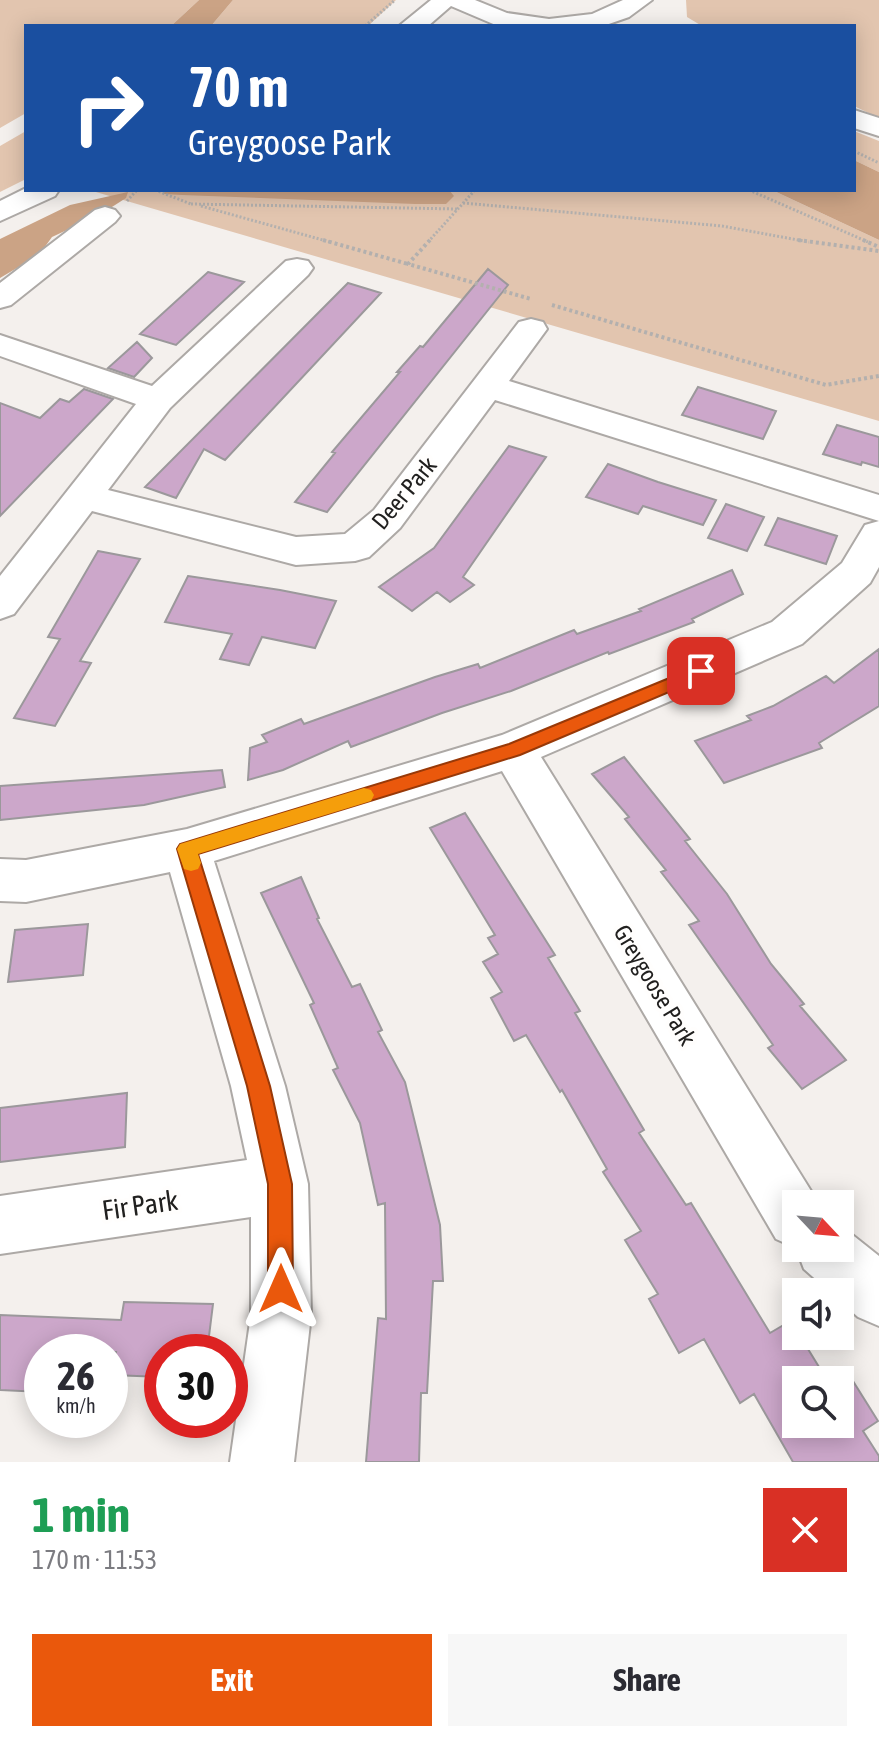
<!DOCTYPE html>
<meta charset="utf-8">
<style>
body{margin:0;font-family:"Asap Condensed",sans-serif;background:#f7f7f7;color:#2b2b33;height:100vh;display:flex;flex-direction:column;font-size:30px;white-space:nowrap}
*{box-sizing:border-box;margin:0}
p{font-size:26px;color:#7c7c81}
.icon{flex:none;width:44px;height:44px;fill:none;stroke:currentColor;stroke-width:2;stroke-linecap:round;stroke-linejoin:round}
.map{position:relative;height:1462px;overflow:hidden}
.drawer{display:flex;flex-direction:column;background:#fff;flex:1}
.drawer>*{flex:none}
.guide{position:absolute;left:24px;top:24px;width:832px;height:168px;border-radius:0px;box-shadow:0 4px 20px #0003;background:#1a4fa0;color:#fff;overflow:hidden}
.needle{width:52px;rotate:116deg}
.buttons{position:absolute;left:782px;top:1190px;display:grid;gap:16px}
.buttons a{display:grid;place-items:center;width:72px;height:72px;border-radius:0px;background:#fff;box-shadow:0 4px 20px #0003;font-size:40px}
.speed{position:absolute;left:24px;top:1334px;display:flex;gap:16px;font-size:40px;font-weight:700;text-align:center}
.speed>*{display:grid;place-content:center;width:104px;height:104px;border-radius:50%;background:#fff;box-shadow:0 4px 20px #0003;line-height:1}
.speed small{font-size:20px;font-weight:400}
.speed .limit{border:12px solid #d22;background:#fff;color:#111}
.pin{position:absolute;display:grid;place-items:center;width:68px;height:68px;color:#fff;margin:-34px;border-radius:16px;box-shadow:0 4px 12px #0006}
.me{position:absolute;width:88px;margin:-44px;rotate:0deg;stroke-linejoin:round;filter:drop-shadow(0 0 6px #0008)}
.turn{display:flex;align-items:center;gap:28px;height:168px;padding:0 32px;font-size:36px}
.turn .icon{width:104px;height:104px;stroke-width:2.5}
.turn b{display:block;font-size:56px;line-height:68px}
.round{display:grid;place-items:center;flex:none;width:84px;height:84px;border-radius:0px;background:#f7f7f7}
.headline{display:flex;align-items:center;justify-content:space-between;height:136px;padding:0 32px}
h1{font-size:48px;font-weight:700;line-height:60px;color:#1e9e55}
.action{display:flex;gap:16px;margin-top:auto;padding:16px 32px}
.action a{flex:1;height:92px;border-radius:0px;background:#ea580c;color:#fff;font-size:32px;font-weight:700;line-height:92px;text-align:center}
.action a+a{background:#f7f7f7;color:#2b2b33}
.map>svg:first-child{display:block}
.green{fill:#e2c5af}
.forest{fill:#cba385}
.building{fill:#cca7ca;stroke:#9b989b;stroke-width:2}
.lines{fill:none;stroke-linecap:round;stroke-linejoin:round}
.minor-casing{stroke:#ada9a6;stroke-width:4}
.major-casing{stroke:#ada9a6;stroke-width:4}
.path-far1{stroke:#b3b0ae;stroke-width:3;stroke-dasharray:2 2;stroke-linecap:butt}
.path{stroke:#b3b0ae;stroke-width:4;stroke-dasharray:3 3;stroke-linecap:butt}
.minor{fill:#fff;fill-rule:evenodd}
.major{fill:#fff;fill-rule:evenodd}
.route{fill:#ea580c;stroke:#983908;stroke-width:2}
.slow{fill:#f59e0b}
.labels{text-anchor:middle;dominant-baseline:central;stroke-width:8;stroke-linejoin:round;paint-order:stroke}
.street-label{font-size:24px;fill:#21201f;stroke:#fffefd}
.near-street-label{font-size:28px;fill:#21201f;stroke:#fffefd}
</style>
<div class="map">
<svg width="879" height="1462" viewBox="0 0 879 1462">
<rect width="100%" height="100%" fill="#f4f0ed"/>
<!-- green -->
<path class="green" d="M0,0h199l-28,26h-145v87l-26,15z
M233,0h163l-28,26h-157z
M686,0h193v118l-25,-12v-80h-152l-15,-9z
M26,131v48l-26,13v-46z
M854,131l25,10v31l-25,-12z
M89,190h683l107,50v181z"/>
<!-- forest -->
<path class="forest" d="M199,0h34l-22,26h-40z
M854,160l25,12v68l-107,-50h82z
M162,190h287l5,6 -8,8h-31l-233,-9 -18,-1z
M128,192l-2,6 -25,16 -49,23 -13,18 -39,23v-39l70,-34z"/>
<!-- building -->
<path class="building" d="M488,269l20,16 -181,227 -32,-10 40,-49 -3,-1 68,-80h-3l23,-26 3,1z
M208,272l36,10 -68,63 -36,-11z
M348,283l33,10 -156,167 -21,-11 -28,49 -31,-11z
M137,342l15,16 -18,19 -26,-9z
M698,387l78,24 -13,28 -81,-24z
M84,389l29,10 -113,117v-113l40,15 20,-19 9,3z
M837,425l42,12v30l-17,-5 -1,3 -38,-11z
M509,446l37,11 -83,120 11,8 -24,17 -13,-10 -25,19 -33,-24 55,-39z
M608,464l50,18 58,18 -13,25 -60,-19 -5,8 -52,-17z
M726,504l38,13 -17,34 -39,-13z
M778,518l59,18 -11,28 -61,-19z
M98,551l42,8 -60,102 11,2 -36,63 -41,-8 46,-79 -12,-2z
M732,570l11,24 -51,25 2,3 -85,32 -1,-2 -97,39 -69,22 -91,34 -3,-6 -65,29 -35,10 2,-32 17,-6 -5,-7 39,-16 3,5 131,-47 43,-13 2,4 94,-38 3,4 64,-23 -2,-2z
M188,576l92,14 56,11 -21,47 -53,-11 -13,28 -29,-6 12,-25 -67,-12z
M879,649v57l-60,37 3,5 -98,35 -29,-42 56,-21 -4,-4 26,-10 53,-30 8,7z
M624,757l66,82 -5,2 42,53 44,70 33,40 -4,2 46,54 -44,29 -34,-41 5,-3 -84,-120 10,-4 -38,-49 5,-2 -41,-51 4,-2 -37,-43z
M222,770l3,17 -81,18 -144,15v-34z
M465,813l90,142 -7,3 32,53 -5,2 69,117 -5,3 47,72 5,-2 79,130 12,-7h11l3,10h4l27,44h-31v44h44v-44h-9l15,-10 32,51 -15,10 16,25v6h-86l-39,-68 -14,9 -36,-64 -25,14 -30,-54 9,-5 -33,-54 16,-9 -38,-59 4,-3 -45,-79 -2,2 -34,-57 -12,6 -23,-43 11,-6 -19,-30 15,-8 -10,-16 7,-3 -65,-107z
M301,877l18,41 -2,1 35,68 8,-3 22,46 -4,2 27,50 35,143 3,56h-10l-6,112h-6l-2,69h-53l12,-144 8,1 -1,-116 -7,2 -18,-82 -27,-53 5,-2 -28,-63 4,-2 -53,-110z
M88,924l-5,51 -75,7 7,-52z
M127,1093l-2,54 -125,15v-54z
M124,1302l89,2 -6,48h-45v25l-50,-2 4,-23h-74v40l-42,-2v-75l121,5z"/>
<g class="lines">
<defs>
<path id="minor" d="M105,207l10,3 5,6 -5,6 -104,83 -11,3v-25l95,-73z
M297,259l11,2 5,7 -5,7 -138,133 -62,82 188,47 49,-3 29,-24 145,-188 12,-3 12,3 4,7 -38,52 370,114v72l-9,16 -68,61 -261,113 275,442 3,5h-23v44h44v-23l39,31v70l-21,-9 -18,-16v-9h-10l-26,-23 -8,-21 -20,-9 -274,-468 -288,90 71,225 23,98 3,131 -17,147h-64l21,-147v-98l-251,37v-58l247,-36 -16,-74 -61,-214 -144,30 -26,-1v-42l26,1 161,-31 315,-94 270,-113 70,-59 23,-38 14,-4 -384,-121 -95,128 -31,29 -14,4 -59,4 -204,-54 -78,103 -14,5v-43l136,-172 -136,-48v-21l152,51 134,-125z"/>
<path id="major" d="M431,0h44l32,13 42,6 43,-5 31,-14h29l-23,17 -26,9h-105l-47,-20 -23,20h-29z
M854,110l25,8v18l-25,-8z
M26,188l33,2 -4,6 -55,25v-20z"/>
</defs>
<!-- minor casing -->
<use href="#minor" class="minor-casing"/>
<!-- major casing -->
<use href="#major" class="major-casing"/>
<!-- path-far1 -->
<path class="path-far1" d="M365,26l30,-26
M854,151l25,12
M155,190l36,14
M749,190l119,52
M127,201l10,-11
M463,203l259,23 87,16
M191,204l266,5
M201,206l129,36
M428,242l47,-52"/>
<!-- path -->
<path class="path" d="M323,240l85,24
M430,240l-22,24 123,35
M798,240l81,11
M863,240l16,7
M552,305l274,80 53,-9"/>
<!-- minor -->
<use href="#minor" class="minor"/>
<!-- major -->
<use href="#major" class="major"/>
</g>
<!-- route -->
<path class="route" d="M701,665l9,6 -3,5 -187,79 -322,99 72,232 22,98 1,105 -4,8 -8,4 -9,-4 -4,-8v-105l-21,-98 -70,-237 3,-5 329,-100z"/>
<!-- slow -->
<path class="slow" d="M364,788l7,2 3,5 -3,6 -173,53 3,9 -3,6 -7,2 -7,-2 -7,-20 3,-5z"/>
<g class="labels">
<!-- street labels -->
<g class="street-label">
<text transform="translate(404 493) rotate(-50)">Deer Park</text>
<text transform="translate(655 985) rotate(59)">Greygoose Park</text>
</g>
<!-- near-street labels -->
<g class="near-street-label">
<text transform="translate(140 1205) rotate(-8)">Fir Park</text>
</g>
</g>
</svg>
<div class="buttons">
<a><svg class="needle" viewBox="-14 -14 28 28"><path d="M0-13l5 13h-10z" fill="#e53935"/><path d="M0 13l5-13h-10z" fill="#7c7c81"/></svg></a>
<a><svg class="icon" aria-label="sound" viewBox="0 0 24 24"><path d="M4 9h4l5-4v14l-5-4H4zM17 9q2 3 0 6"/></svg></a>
<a><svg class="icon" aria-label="search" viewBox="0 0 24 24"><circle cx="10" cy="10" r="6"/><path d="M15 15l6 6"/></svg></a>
</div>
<div class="speed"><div>26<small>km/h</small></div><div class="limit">30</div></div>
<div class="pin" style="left:701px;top:671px;background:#d93025"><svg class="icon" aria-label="arrive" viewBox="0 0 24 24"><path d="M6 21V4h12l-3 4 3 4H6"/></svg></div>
<svg class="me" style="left:281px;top:1289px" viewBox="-20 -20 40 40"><path d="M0-17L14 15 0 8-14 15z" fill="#ea580c" stroke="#fff" stroke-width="4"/></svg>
<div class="guide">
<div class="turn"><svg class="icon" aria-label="right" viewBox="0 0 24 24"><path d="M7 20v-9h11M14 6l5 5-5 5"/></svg><div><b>70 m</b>Greygoose Park</div></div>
</div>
</div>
<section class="drawer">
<div class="headline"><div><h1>1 min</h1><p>170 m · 11:53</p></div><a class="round" style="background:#d93025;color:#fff"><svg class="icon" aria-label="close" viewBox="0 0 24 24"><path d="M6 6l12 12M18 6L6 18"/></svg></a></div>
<div class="action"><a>Exit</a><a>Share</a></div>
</section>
